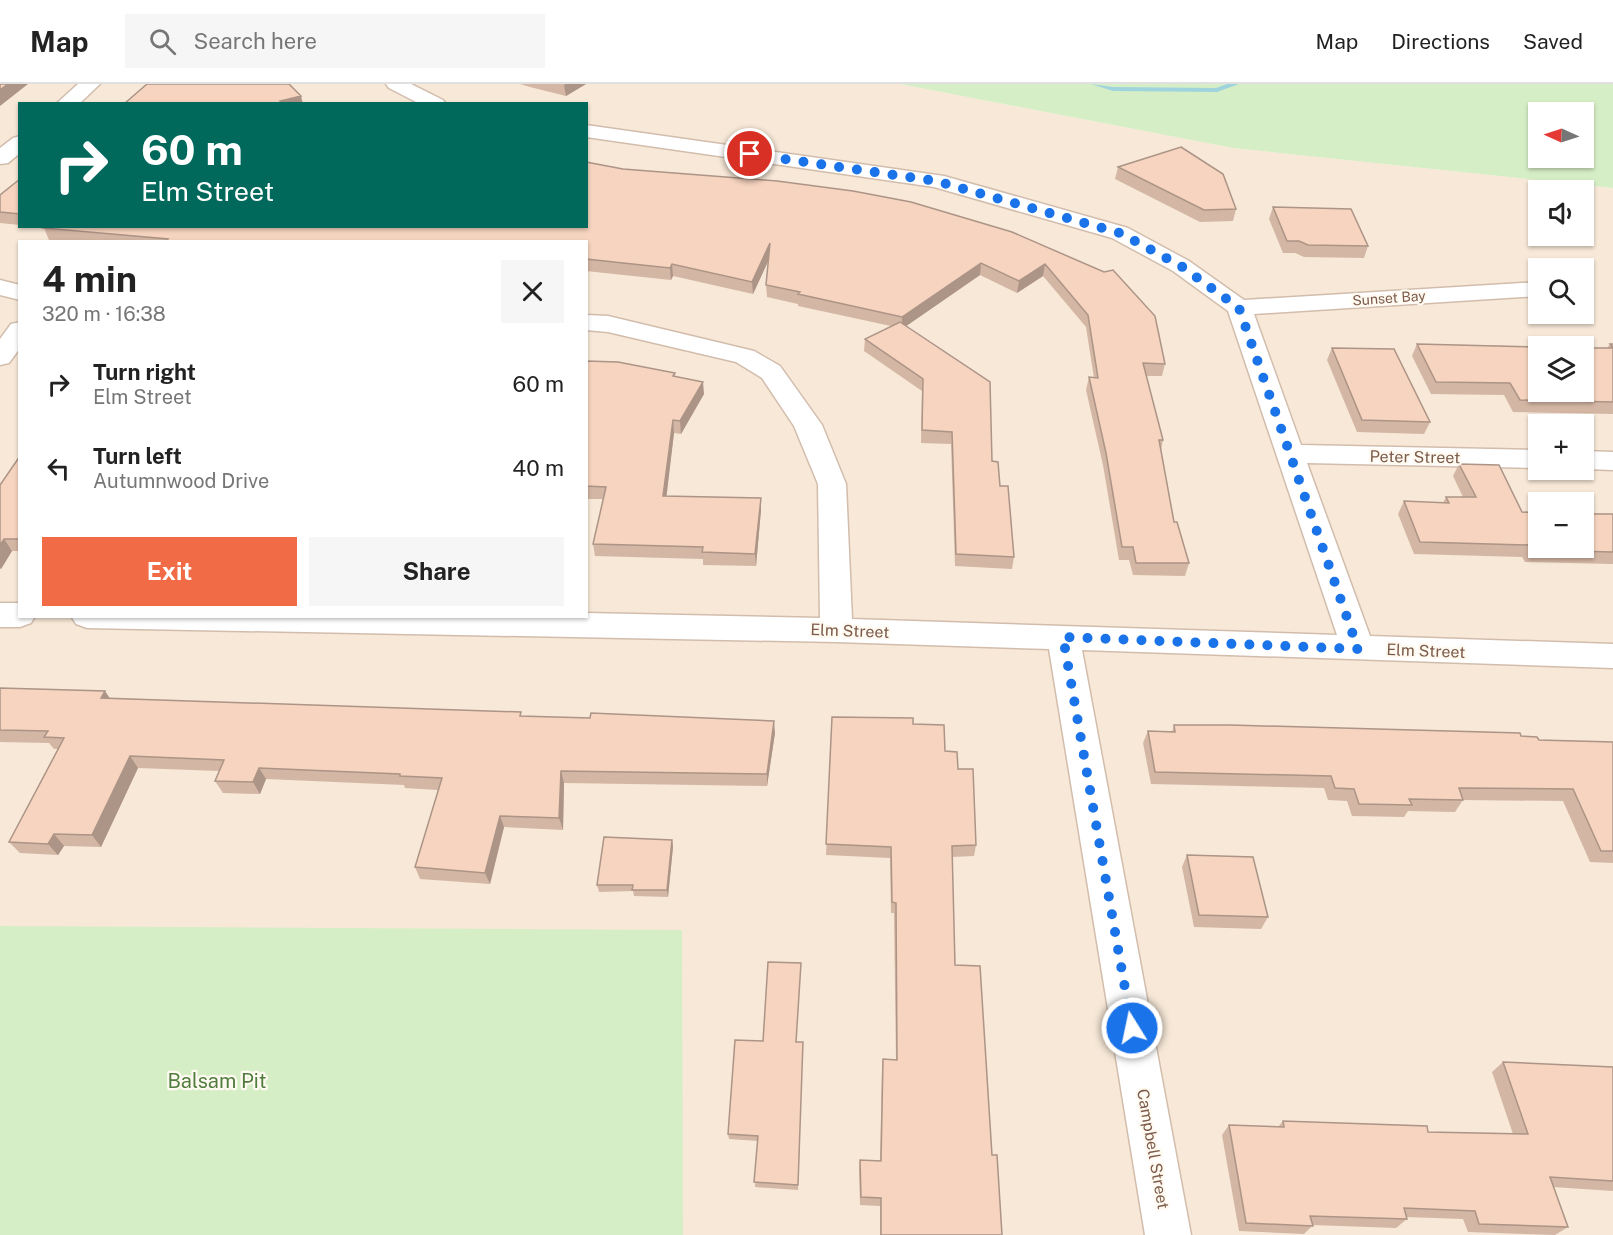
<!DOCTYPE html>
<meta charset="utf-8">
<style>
body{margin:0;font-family:"Public Sans",sans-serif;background:#f6f6f6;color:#222;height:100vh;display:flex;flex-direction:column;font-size:22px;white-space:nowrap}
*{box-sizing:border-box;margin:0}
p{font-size:20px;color:#767676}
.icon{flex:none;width:33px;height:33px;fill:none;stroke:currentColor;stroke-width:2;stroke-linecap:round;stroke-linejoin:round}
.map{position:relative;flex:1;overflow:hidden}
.side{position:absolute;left:18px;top:156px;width:570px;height:378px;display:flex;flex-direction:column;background:#fff;border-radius:0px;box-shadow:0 2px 4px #0004}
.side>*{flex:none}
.banner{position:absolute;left:18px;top:18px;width:570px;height:126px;border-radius:0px;box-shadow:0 2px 4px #0004;background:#00695c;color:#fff;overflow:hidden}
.needle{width:39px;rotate:273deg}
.fabs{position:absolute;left:1528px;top:18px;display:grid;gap:12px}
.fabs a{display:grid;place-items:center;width:66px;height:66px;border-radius:0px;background:#fff;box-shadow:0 2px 4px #0004;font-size:30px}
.pin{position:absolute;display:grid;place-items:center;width:51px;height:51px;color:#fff;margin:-26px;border:3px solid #fff;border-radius:50%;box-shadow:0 2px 6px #0007}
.me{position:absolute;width:66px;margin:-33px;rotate:350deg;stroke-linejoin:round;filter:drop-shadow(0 0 4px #0008)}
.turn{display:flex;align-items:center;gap:21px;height:126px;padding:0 24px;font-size:27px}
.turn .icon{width:78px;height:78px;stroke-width:2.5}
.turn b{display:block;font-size:42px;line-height:51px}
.round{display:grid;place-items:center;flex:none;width:63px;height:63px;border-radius:0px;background:#f6f6f6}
.head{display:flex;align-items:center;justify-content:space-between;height:102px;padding:0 24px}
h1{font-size:36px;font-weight:700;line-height:45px}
.action{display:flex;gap:12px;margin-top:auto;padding:12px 24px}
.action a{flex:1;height:69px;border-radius:0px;background:#f16b46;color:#fff;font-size:24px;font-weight:700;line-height:69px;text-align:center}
.action a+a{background:#f6f6f6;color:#222}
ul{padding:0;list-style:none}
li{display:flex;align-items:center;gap:18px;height:84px;padding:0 24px}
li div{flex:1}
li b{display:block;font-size:22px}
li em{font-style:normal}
header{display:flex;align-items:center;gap:36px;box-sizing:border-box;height:84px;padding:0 30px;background:#fff;border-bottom:2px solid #e0e0e0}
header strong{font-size:28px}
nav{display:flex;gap:33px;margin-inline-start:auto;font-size:21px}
.search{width:420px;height:54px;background:#f6f6f6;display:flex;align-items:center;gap:15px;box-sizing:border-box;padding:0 21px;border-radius:0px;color:#767676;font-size:22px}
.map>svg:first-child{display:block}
.residential{fill:#f7e8d7;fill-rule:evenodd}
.green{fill:#d6eec6;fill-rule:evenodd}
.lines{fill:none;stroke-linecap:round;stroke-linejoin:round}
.stream{fill:#a0d4dd;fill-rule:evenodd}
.street-casing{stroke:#d2bdad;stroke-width:3}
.street{fill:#fff;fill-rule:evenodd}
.wall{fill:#d4b6a4}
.shaded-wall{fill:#ac9486}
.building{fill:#f6d4bf;stroke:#ac9486;stroke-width:1.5}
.route{stroke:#1a73e8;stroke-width:10;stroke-dasharray:0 18}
.labels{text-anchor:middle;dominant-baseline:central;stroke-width:4.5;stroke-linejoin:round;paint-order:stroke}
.far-street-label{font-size:14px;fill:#7c5b4a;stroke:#fffaf1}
.street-label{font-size:16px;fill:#7c5b4a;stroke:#fffaf1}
.near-park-label{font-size:20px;fill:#507c3d;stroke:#fffaf1}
</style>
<header>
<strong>Map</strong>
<div class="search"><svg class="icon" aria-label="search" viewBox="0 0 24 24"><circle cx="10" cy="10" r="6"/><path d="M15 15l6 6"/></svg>Search here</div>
<nav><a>Map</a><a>Directions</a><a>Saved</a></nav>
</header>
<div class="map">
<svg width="1613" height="1151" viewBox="0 0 1613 1151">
<rect width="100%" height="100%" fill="#fef6e9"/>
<!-- residential -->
<path class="residential" d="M0,0h900l333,64 380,40v1047h-1613zM20,20h566v122h-566zM1539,106h45v46h-45zM20,158h566v374h-566zM1539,184h45v46h-45zM1539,262h45v46h-45zM1539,340h45v46h-45zM1539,418h45v46h-45z"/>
<!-- green -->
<path class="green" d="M900,0h713v104l-380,-40zM1539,28h45v46h-45z
M0,842l682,4 1,305h-683z"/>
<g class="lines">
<!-- stream -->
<path class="stream" d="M1091,0l22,3 103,1 11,-4h12l-22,8 -104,-1z"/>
<defs>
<path id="street" d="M78,0h22l-21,20h-23z
M386,0h25l32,16 3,4h-26l-31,-16z
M586,41l358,51 184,52 61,33 55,39 295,-18v14l-285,18 47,131 238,5v18l-232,-5 63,173 243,8v24l-531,-18 109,585h-46l-96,-586 -213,-7 -749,-14 -11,-4 -5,-8h515v-3l234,5 -2,-134 -24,-58 -32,-48 -26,-16 -128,-30 -22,-2v-15l22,1 146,35 26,15 42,59 24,59 6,135 485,16 -109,-324 -55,-40 -61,-33 -178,-51 -348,-50z
M20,52v17l-12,10 -8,1v-16l13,-10z
M0,196l20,5v15l-20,-5z
M20,238v26l-11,15 -9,2v-26l11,-15z
M1584,367l29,1v18l-29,-1z
M0,519h20v13h15l-4,7 -11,4h-20z"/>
</defs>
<!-- street casing -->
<use href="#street" class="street-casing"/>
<!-- street -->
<use href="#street" class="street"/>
</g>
<!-- wall -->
<path class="wall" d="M520,0h66l-20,12 -36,-9z
M1118,83l118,42 -3,12 -33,1 -85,-43z
M623,85l389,63 153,132 -3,12h-16l17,64 -2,10 13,72 15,41 -4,13 -52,-1 -4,-15h-10l-16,-95 -17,-75 3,-13 5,1 -8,-51 -43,-51 -26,17 -37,-18 -74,51 86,135 8,25 14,71 -2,12 -57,-3 -4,-122 -30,-1 1,-52 -58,-40 1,-12 26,-13 -93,-20v-2l-31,-7 -1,-12 3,-26 -16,35 -80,-18 -2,4 -85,-9v-29h-516l-21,-2 -5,-12 -13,-2h555z
M20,95v46l-20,-2v-28z
M1273,123l95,39 -4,12 -60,-1 -9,-4h-12l-14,-34z
M1417,260l190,4 3,-4h3v70l-100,-2 -9,-17 -73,-1 -19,-38z
M1332,264l98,74 -6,12 -67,-2 -30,-72z
M586,277l89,12v3l29,18 -23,40 -7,-1 -8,63 95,14 -5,56 -53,-1v-6l-108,-3 -2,-12 10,-45h-17z
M20,372v95h-8l-11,18h-1v-84z
M1459,380l63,48 91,2v50l-88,-2 -3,-5 -108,-3 -16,-40 6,-13 39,2 3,-6h17l-10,-21z
M0,604l110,10 412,18 253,17 -8,53 -203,-3 -1,47 -59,-3 -14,57 -70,-5 -5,-12 23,-77 -33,-2 -1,-3 -138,-6 -6,15 -37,-1 -8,-12 4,-10 -81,-3 -37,79 -37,-1 -6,9 -38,-2 -11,-11 49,-93h-4l-5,-6 -49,-1z
M832,633l81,7 32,27 13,18 18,76 -2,11 -22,1 3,108 37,190 10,80h-122v-29l-20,-1 -1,-36 1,-9 20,1 2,-92 1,-10 13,1 -2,-147h-3l-1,-55 -64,-3z
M1174,641l347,11 18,4 74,2v121l-23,-1 -27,-61 -100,-1 -8,12 -47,-1 -4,6 -52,-1 -5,-15 -19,-1 -4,-12 -173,-4 -8,-41 5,-12 24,1z
M672,756l1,7 -5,50 -34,-1 -1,-5 -34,1 -2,-7z
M1187,771l81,62 -7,12 -67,-2 -12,-60z
M797,958l1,148 -43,-3 3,-46 -29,-2 -1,-5z
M1503,978l110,5v124l-60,-4 15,40 -13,8 -87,-3 -5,-13 -57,-2 1,2 -11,9 -83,-3 -9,9 -65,-3 -17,-96 7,-10 49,2 5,-6 145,11 85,2 -21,-62z"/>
<!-- shaded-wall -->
<path class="shaded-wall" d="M8,0h20l-28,22v-16z
M566,0h20l-20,12 -2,-11z
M301,12l2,8h-22l-1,-3z
M770,159l1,12 -18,39 -1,-12z
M981,179l-1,12 -78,54v-12z
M672,180l1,12 -2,4 -1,-12z
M1045,180l-2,12 -26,17 2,-12z
M703,298l1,12 -23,40 -1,-13z
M673,336l1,13 -9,76 -2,-13z
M761,414v12l-5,56 -1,-12z
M4,455l8,12 -11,18 -1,-2v-22z
M105,607l8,12 -12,-5z
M774,637l1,12 -8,53v-12z
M130,672l8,12 -37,79 -9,-12z
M259,684l7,11 -6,15 -7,-12z
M561,687l3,12 -1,47 -4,-12z
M500,732l4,11 -14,57 -5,-11z
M54,750l10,12 -6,9 -10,-11z
M672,756l1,7 -5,50 -1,-7z"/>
<!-- building -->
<path class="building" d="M0,0h8l-8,6z
M147,0h142l12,12 -21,5 4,3h-160z
M1181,63l42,27 13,35 -32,1 -86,-43z
M586,78l37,7 154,12 76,10 58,11 101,30 92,40 9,-2 42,46 10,48 -22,-1 20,77h-4l15,82h3l12,41h-53l-3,-16h-11l-16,-94 -17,-76 9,1 -10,-63 -43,-51 -26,17 -38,-18 -79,54 -104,-23 2,-2 -34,-7 4,-42 -18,39 -80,-18 -2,4 -84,-9v-17h-420l2,-3 -125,-11 2,-2h541z
M20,95v35l-20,-2v-17z
M1273,123l78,2 17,37 -60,-1 -9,-4h-12z
M900,238l90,60 2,79 6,1 2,24h8l6,71 -58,-3 -4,-122 -30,-2 1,-51 -58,-40z
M1417,260l122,3v45h45v-44h29l-3,-4h3v58l-93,-2 -10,-17 -74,-1z
M1332,264l62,1 36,73 -68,-2z
M586,277l32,1 57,11 -2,3 30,6 -23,39 -7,-1 -10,76 98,2 -6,56 -53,-2 1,-5 -110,-3 13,-57 -20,-1z
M20,372v83h-16l-4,6v-60z
M1459,380l40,1 23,47 17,1v35h45v-34h29v38l-80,-2 -3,-5 -110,-3 -16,-41 45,2 -3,-6h30z
M0,604l105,3 -4,7 420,14 -1,4 70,2 1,-5 183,8 -7,53 -206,-3 -2,47 -59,-2 -15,57 -70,-6 27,-89 -42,-2v-2l-141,-6 -6,14 -38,-1 9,-21 -94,-4 -38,79 -38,-1 -6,10 -39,-2 55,-104 -20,-1 4,-6 -48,-1z
M832,633l81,1v6l31,1 1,26 12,1 1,17h15l3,76 -24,1 3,119 25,1 12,189h5l5,80h-121v-37l-20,-1 -1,-37 21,1 2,-102 14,1 -1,-157 -4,-1 -1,-55 -65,-3z
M1174,641h56l290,8 1,3 16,1 2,3 74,2v109h-12l-28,-62 -114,-1 4,12 -54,-1 3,6 -53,-1 -5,-15 -19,-1 -4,-12 -176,-4 -7,-41 27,1z
M604,753l68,3 -5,50h-35l1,-5h-36z
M1187,771l66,2 15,60 -69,-2z
M768,878l33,1 -5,79h7l-5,143 -44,-3 4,-46 -30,-2 7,-94 28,1z
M1503,978l110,5v114l-63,-4 18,50 -89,-3 -4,-13 -71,-3 3,11 -97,-3 3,10 -67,-3 -17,-98 55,2 -1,-6 144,5 1,6 100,2z"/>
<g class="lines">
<!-- route -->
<path class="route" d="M750,70l186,27 184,52 61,33 58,42 119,341 -295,-12 69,391"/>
</g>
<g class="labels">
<!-- far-street labels -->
<g class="far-street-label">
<text transform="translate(1389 214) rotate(-4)">Sunset Bay</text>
</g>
<!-- street labels -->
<g class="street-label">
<text transform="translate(1415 373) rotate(1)">Peter Street</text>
<text transform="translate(850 547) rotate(2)">Elm Street</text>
<text transform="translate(1426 567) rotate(2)">Elm Street</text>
<text transform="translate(1153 1065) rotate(80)">Campbell Street</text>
</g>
<!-- near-park labels -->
<g class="near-park-label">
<text x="217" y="997">Balsam Pit</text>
</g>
</g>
</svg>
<div class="fabs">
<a><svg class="needle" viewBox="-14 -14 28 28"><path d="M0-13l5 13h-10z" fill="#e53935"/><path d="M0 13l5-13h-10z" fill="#767676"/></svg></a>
<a><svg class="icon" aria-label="sound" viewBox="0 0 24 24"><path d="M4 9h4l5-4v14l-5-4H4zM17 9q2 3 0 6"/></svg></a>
<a><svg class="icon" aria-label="search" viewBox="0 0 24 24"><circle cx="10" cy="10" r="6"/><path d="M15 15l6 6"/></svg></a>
<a><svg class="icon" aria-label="layers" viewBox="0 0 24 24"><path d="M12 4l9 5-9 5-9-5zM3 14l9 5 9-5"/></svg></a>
<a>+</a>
<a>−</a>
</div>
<div class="pin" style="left:750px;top:70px;background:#d93025"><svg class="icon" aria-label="arrive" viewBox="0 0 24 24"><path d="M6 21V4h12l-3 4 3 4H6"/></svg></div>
<svg class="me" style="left:1132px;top:944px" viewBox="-20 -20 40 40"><circle r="17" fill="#1a73e8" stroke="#fff" stroke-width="3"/><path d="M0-11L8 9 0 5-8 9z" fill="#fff"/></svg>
<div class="banner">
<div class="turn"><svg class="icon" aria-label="right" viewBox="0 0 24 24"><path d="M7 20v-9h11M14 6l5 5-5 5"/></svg><div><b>60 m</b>Elm Street</div></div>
</div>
<section class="side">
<div class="head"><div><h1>4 min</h1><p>320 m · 16:38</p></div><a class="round"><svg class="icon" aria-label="close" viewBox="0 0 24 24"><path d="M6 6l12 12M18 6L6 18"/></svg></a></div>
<ul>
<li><svg class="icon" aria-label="right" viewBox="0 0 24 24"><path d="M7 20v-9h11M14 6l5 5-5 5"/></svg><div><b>Turn right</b><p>Elm Street</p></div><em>60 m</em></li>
<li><svg class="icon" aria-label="left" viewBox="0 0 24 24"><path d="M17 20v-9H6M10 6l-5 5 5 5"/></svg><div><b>Turn left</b><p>Autumnwood Drive</p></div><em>40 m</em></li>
</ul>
<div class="action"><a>Exit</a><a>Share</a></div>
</section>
</div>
